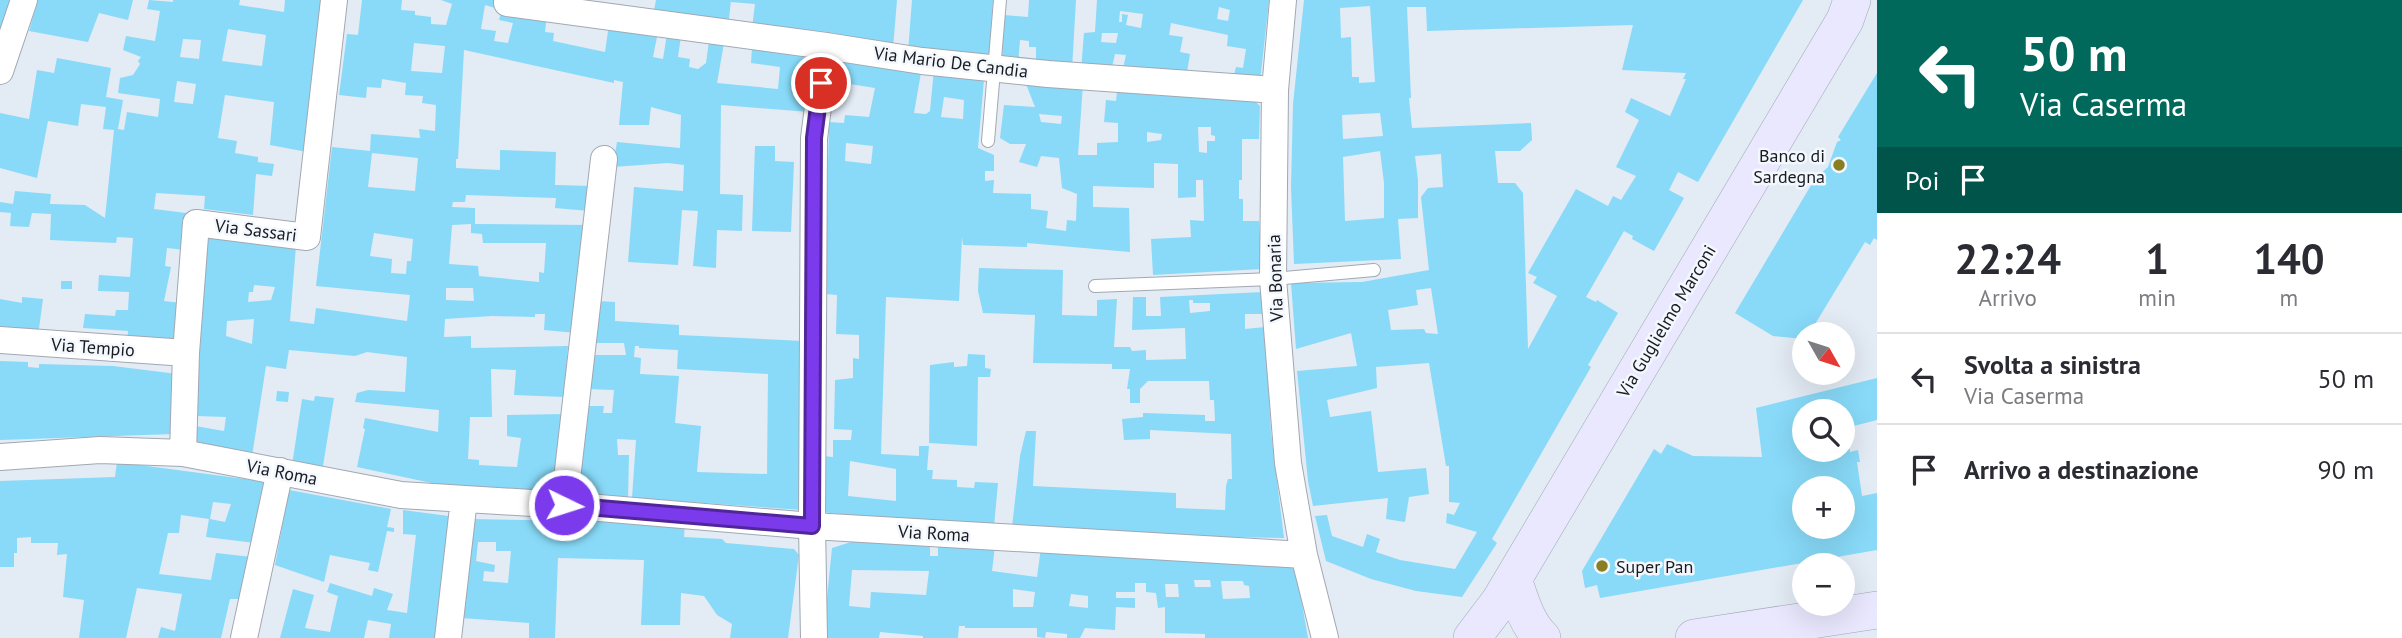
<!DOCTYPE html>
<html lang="it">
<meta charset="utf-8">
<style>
body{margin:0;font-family:"PT Sans",sans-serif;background:#f7f7f7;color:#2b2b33;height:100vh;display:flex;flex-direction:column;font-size:26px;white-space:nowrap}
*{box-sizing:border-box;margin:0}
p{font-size:23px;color:#7c7c81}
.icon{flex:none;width:38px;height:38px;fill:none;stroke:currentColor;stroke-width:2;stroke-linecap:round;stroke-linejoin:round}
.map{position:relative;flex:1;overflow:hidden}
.sheet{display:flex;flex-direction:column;background:#fff;width:525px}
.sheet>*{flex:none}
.banner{background:#00695c;color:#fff;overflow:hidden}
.needle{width:46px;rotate:129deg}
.tools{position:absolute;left:1792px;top:322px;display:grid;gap:14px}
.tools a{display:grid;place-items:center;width:63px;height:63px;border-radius:50%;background:#fff;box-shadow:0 7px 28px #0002;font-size:35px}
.pin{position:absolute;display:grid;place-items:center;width:60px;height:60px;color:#fff;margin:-30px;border:4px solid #fff;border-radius:50%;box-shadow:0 2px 7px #0007}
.me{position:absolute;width:77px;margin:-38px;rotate:94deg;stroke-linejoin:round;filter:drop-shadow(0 0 5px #0008)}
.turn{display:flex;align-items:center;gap:24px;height:147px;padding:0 28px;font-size:32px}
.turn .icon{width:91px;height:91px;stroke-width:2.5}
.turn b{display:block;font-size:49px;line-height:60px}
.then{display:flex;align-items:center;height:66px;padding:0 28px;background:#0003;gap:14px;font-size:26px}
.eta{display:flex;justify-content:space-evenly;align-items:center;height:119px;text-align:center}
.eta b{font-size:42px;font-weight:600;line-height:49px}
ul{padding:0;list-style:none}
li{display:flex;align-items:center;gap:21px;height:91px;padding:0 28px;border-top:2px solid #e1e1e2}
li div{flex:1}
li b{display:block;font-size:26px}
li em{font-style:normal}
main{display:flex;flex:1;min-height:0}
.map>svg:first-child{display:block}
.building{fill:#88daf8;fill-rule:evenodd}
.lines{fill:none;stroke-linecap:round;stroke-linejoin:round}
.lane-casing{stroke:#a1a8b2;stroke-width:14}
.street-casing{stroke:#a1a8b2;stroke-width:28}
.secondary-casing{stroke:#a1a8b2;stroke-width:38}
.lane{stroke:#fff;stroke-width:12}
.street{stroke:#fff;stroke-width:26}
.secondary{stroke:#e9e8fe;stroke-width:37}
.route-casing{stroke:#51269a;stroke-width:18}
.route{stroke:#7c3aed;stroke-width:12}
.poi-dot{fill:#897e24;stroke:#f3f8fe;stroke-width:2.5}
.labels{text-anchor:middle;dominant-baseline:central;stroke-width:5;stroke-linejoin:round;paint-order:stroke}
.street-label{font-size:18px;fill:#191b1f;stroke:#f3f8fe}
.poi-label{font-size:18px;fill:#191b1f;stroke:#f3f8fe;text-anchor:end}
</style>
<main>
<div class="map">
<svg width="1877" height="638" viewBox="0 0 1877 638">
<rect width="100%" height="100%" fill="#e3ebf5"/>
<!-- building -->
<path class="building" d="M0,0h18l-18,51z
M38,0h95l-5,20 -29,-7 -11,29 -59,-11z
M149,0l24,2v-2h67l-1,5 45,7 1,-12h38l-16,152 -37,-7 4,-43 -49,-7 -7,43 19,3 -2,12 23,4v5l16,2 -2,12 -16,-2 -3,41 -49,-6 1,-13 -49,-3 -2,16 32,4 -1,37 -18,-2 -2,18 6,1 -7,34 17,2 -2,44 -52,-4 1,-12 -45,-3 2,-14 30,2 1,-6h12l1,-18 -31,-1 1,-16 31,2 3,-39 -16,-1 -1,6 -66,-3 1,-26 -19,-1 -3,14 -19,-1 1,-13 -11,-1v-10l13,2 2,-13 36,3 -1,10 35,1 20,13 9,-88 -11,-1 3,-22 -25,-3 -3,22 -30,-5 -11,57 -37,-10v-55l29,6 8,-49 17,3 3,-15 54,10 -5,29 17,3 -5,29 6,1 3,-18 31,5 2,-18 -42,-6 2,-15 13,-3 7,-11 -2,-3 3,-4 -18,-7 3,-14 29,5 5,-30 -13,-2zM228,29l38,6 -4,31 -40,-5zM183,39l18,1 -2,19 -19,-2zM177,81l19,3 -3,20 -19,-2z
M362,0h40l-1,10 14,1v4l16,2v7l15,1 6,-21 -11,-4h57l-3,8 -10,-3 -4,24 15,2 -2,10 14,2 5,-20 -14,-3 4,-13 44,7 -2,18 9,1 -1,8 52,11 4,-28 49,8 -5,25 10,2 4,-25 14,2 -3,21 12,2 -1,8 9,2 8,-6 3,-22 15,2 -7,40 61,6 2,-22 -29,-4 1,-16 63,5 -5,60 -89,-7 -1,89 23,1 -1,36 -25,-1 -1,38 -23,-2 5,-55 -16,-1 -4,55 -50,-3 6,-75 49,4 1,-26 -16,-2 -55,4 4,-25 63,6 1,-33 -30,-8 -2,18h-30l4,-43 -9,-2v3l-150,-33 -6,109h-2v9l44,2v-20l56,2 -1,33 37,1 -3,25 -34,-3 1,-10 -90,-3 -1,7h-12l-1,5 23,1v16l113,1 -12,108 -32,-3 1,-16h-10v3l-43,-1 -47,3 -1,18 27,-1v12l97,-2 -4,51 -50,-2 2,-25 -25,-1 1,48h-22l-2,42 11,1v5l38,2 4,-29 -14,-2v-21l58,-1 -10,79 -119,-3v-6l-79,-17 8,-38 -2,-1 2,-10 73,14 1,-22 -84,-8 2,-9 11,-3 37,2 2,-35 -40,-5 -12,4 -66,-6 -3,19 -20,-3 -14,90 -57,-10v-20l29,5 2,-14 -30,-1 11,-182 89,12 -6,75 24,3 2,-16 91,13 3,-26 -94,-9 16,-139 38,4 1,-17 49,4 -1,-9 16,2 1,-26 -14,-2 1,-7 -18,-1 1,-12 -24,-4 -1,9 -14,-1 -1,11 -27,-3 8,-61 11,1zM414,43l31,3 -3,27 -31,-2zM372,153l46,5 -3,33 -47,-4zM471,224v9l11,1 1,9h63l-2,30 -5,-1v10l-60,-6 -1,-10 -29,-2 3,-39zM374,233l39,6 -2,22h-4l-1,13 -15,-1 1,-14 -22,-3zM254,285l21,2 -4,13 -23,2 1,-10h4zM446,288h27l1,13 -28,-1zM254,319l-2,25 -26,-8 1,-15z
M656,0h75l-2,19 -76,-4z
M731,0h166l-4,48 -141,-20 3,-24 -24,-2z
M912,0h81l-4,61 -81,-9z
M1029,0h47l-4,69 -36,-3v-19h-7v-6l-9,-1 -2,24 -16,-1 2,-48 24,2z
M1097,0h172l-9,82 -27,-3 3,-12 7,1 3,-19 -19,-3 1,-11 -57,-12 -2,12 14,2 -3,15 10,2 -4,24 -64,-5 4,-18 -11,-1 -4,18 -30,-2 3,-37 11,-1zM1219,7l11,3 -2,11 -11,-2zM1120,11l23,3 -2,14 -15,-3 2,-10 -6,-1v8h-3zM1102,33h16l-2,10 -15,-1z
M1304,0h499l-105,182 -20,-10 -9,18 15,8 -30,53 -22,-12 1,-3 -9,-5 -38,66 10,5 1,-2 21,13 -30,52 3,2 -99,172 5,4 -35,54 -46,-6 -45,-12 -45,-18 -11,-45 12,-1 5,21 31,11 4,-13 13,5 -4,13 24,8 55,9 22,-37 -31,-9 1,-10 7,2 6,-12 -11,-1v-36h-3l-17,-103 -53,4 1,21 -50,12 3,17 41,-6 7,61 48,-4 3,26 -20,3 -4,25 -19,-3 2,-21 -75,8 -5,-25 -11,-110 60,-5 -6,-33 -55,16 -5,-66 71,-1 67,-12 -8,-73 7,-9 15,-1 -2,-33 -26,2 3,24v38l-20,1 3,40 -107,5 -3,-77 2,-83zM1370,6l5,76 -16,1v-6h-7l-1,-40 -10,1 -1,-30zM1407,7h19l1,24 206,-6 -11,45 64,3 -3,6h3l-16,37 -39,-18 -6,14 14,8 -23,47 20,9 -15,24 -8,-4 -5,10 -32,-17 -48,84 9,4 -4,6 24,13 -29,53 -5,-156 -8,-10h-17l-3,-32h25l12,-11 -1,-17 -119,5 -3,-30h2zM1380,113l3,23 -40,3 -1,-24zM1380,151l4,32v35l-39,3 -2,-64zM1431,288l7,46 -12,-1 -2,-4 -33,1 -3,-20 30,-5 -2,-15z
M840,59l82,8 -8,46 12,1 4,-3 4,-42 50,11 -6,68 16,7v16h-9v10l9,-1 -1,13 38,1v15l17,2 -2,17 20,3 1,-11 9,1 1,-27 -15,-6 -3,-30 -18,-2 -4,11 -18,-5 7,-18h-16l-10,-6 4,-33 31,2 -11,-28 59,5 -5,71h19v-12l21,-1v-19l-14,-1 2,-22 10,1 1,-9 46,4 1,-5 89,8 7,7 -1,33h-17v41h-3v19h4v22h16l3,48 -109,6 -2,-36 40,-2 -1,-17 14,1 -1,-41h-7v17l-18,1v-34l-24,-1v25l-61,-2v21l36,1 1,44 -103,-9v4l-64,-2 -1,-8 -3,64 -73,-4 -5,157 38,2v-10h10l-2,24h6l-1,9 25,1v7l17,1 1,-6 23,1 -4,43 -65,-3 -109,-11 2,-56 11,1v-17h18l1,-10 -18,-1 1,-49 18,-2v-20l6,1v-24l-23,-1 1,-39 -12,-1 4,-172 15,1 1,-8 24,2 6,-29 -44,-7 1,-14zM944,97l20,3 -1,19 -22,-2zM1039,114l23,2 -1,8 -20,-2zM1198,127h13v8l4,1v5h-8v12l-8,-1zM1147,132l15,2 -1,6 -14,2zM846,143l27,3 -2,18 -26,-3zM850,461l46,8v32l-48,-5z
M1877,73v167l-3,-2 -4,7 -5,-3 -56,92h-5v5l-31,-3 -38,-23 78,-131 3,1 1,-6 11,-10 9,-25 4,-2 -3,-3z
M755,146h20v15l19,1 -3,70 -39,-1z
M979,268l84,2 -1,45 35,1v-16l20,-1 -3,48h16l2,4 14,-1v10l40,-1 -1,-31 -53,2 1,-33h13v19h15l-1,-19 103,-5 1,22h-19v15l20,-2 6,105 13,106 -109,-2 -163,-9 8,-71 6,-25h10l-3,55 143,7v15l49,2 1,-24 2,-7h4l-1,-45 -81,-4v9l-26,1 -2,-21 21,-2v-4l62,2v6h10l-1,-21h-4l-1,-19h-61l-8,8v14h-10v-14h-3l3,-20h-18v-5l-79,-1 2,-48 -52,-2 -5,-22zM1189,300h4v3h17v8l-20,2z
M61,281h11v8h-11z
M22,297l21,2 -5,37 -38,-2v-35l22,4z
M598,301l17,1v19l64,4v10l124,6 -1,169 -170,-12 4,-58 -19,-1 1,16h11l-1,44 -53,-2 10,-91h19l-1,7h9l2,-23 -26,-1 4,-34h34l-2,-12h-30zM635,346h4v2l39,2 -1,19 91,5 -1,100 -70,-2 4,-46 -26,-3 4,-47 -39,-2 1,-16 -7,-1z
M968,354l17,1v13l6,1 -1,8h-12l-1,69 -48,-3 1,-78 24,-3v5l13,-1z
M0,361l28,1v5l11,1v-4l74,2 64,8 -3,60 -174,6z
M1877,378v42l-31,8 4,24 8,-2 2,12h-3l5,34 15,-3v57l-277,48 -3,-13 -12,3 -3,-17 72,-122 7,5 6,-10 26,12 69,1 -6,-49zM1804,411h39v39h-39zM1804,488h39v39h-39z
M277,391l12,1 -1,10 -12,-1z
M315,396l19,2 -12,74 -30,-7 10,-66 12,2z
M117,462l151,20 -13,61 -49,-6 3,-18 -28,-4 -2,18h-11l-9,41 52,6 5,-27 36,4 -10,42h-12l-9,39h-63l3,-11 14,4 7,-37 -45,-6 -11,50h-47l5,-38 -21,-3 4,-43 -10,1 1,-12h-27v-6l-14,1v15h-3v14h-14v-86l115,-4zM213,502l18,2 -6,18 -15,-3z
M289,490l102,19 -4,18 7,1v4l-7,-1 -9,41 -10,-2 2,-7 -40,-8 -6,27 -49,-17z
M403,510l53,7 -17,121h-50l2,-14 -23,-4 -4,18h-84l13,-49 21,6 -9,33 25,4 8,-36 -11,-4 3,-9 42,13 2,-8 19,6 -6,16 20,3 9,-78 -13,-1z
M470,519l215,4 -1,14 38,2 4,4 68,6 5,6 -11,83h-58l2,-14 -15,-9 -13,-19 -23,-3 -1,32h-39l3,-65 -86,-2 -3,80h-26v-15l-68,-5zM478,542h18v9h15l-3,32 -25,-2 1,-10 10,1 1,-7 -19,-4z
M851,542l79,2v12h8v-12l57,2 -3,25 45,6 4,-29 33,6 95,6 126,4 13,74h-103v-4l-40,-1v-26l-7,1 -2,-15 -10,-1v-9h-11v9h-19v6h19v10l-19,-1 -1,23 -30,-2 -5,10h-13v-4l-21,-2 -1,6 -8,-1v-9h-72v-2h-6l-1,12h-35v-2l-43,-4 -1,6h-56l9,-90zM852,570l77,1 -3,24 -55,-3 -1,16 -21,-2zM1194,580h16l1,7h-16zM1221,581h22l1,4 5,1 1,12 -27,1zM1165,584h13l1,13h-13zM1013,589l22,3 -2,15h-20zM1071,594l17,2v12l-19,-2z"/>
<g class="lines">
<defs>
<path id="lane" d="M988,141l12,-141
M1095,286l178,-7 101,-9"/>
<path id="street" d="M508,0l-1,3 319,43 96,15 126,13 227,16
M1283,0l-8,90 -2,189 15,184 16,92 21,83
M0,71l24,-71
M0,340l186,13
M183,453l3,-100 10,-130 111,14 27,-237
M0,457l100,-7 83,3 218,42 163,10 248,21 492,29
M564,505l40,-346
M244,638l36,-167
M448,638l16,-139
M814,638l-2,-112 2,-388 12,-92"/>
<path id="secondary" d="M1513,579c7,20 13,44 29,59
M1472,638l28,-37 19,-32 326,-549 7,-20
M1694,638l183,-28"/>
</defs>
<!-- lane casing -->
<use href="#lane" class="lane-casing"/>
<!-- street casing -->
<use href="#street" class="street-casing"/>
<!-- secondary casing -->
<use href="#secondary" class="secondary-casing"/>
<!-- lane -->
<use href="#lane" class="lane"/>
<!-- street -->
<use href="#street" class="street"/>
<!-- secondary -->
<use href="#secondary" class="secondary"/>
</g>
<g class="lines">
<defs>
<path id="route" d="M564,505l248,21 2,-388 7,-55"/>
</defs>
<!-- route casing -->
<use href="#route" class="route-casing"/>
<!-- route -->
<use href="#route" class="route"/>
</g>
<!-- markers -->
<g class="poi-dot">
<circle cx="1839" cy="165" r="7"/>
<circle cx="1602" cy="566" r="7"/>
</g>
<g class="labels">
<!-- street labels -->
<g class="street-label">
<text transform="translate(951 62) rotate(7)">Via Mario De Candia</text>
<text transform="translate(256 230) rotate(7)">Via Sassari</text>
<text transform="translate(1275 278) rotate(-92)">Via Bonaria</text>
<text transform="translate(1666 321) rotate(-59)">Via Guglielmo Marconi</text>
<text transform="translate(93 347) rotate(4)">Via Tempio</text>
<text transform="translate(282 472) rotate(11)">Via Roma</text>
<text transform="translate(934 533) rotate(3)">Via Roma</text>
</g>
<!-- poi labels -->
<g class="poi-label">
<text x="1825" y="155">Banco di<tspan x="1825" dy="21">Sardegna</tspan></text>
<text x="1616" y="566" text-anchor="start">Super Pan</text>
</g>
</g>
</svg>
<div class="tools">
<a><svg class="needle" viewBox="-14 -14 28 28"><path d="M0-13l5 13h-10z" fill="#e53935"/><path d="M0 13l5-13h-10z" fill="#7c7c81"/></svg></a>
<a><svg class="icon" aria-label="search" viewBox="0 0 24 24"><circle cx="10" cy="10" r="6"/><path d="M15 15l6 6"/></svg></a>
<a>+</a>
<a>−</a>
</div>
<div class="pin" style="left:821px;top:83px;background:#d93025"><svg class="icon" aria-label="arrive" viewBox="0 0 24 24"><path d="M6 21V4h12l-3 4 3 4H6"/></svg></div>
<svg class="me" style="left:564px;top:505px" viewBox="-20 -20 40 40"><circle r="17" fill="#7c3aed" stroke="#fff" stroke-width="3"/><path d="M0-11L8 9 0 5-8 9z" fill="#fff"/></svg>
</div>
<section class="sheet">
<div class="banner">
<div class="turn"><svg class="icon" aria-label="left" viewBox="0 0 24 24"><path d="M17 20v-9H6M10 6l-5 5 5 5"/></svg><div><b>50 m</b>Via Caserma</div></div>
<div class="then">Poi<svg class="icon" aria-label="arrive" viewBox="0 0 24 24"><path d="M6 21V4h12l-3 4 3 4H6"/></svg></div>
</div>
<div class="eta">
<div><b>22:24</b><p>Arrivo</p></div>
<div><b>1</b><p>min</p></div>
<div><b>140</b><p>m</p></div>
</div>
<ul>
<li><svg class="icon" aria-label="left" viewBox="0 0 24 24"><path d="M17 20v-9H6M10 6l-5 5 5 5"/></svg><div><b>Svolta a sinistra</b><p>Via Caserma</p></div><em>50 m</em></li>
<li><svg class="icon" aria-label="arrive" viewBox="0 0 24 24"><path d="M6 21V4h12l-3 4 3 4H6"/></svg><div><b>Arrivo a destinazione</b></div><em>90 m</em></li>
</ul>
</section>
</main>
